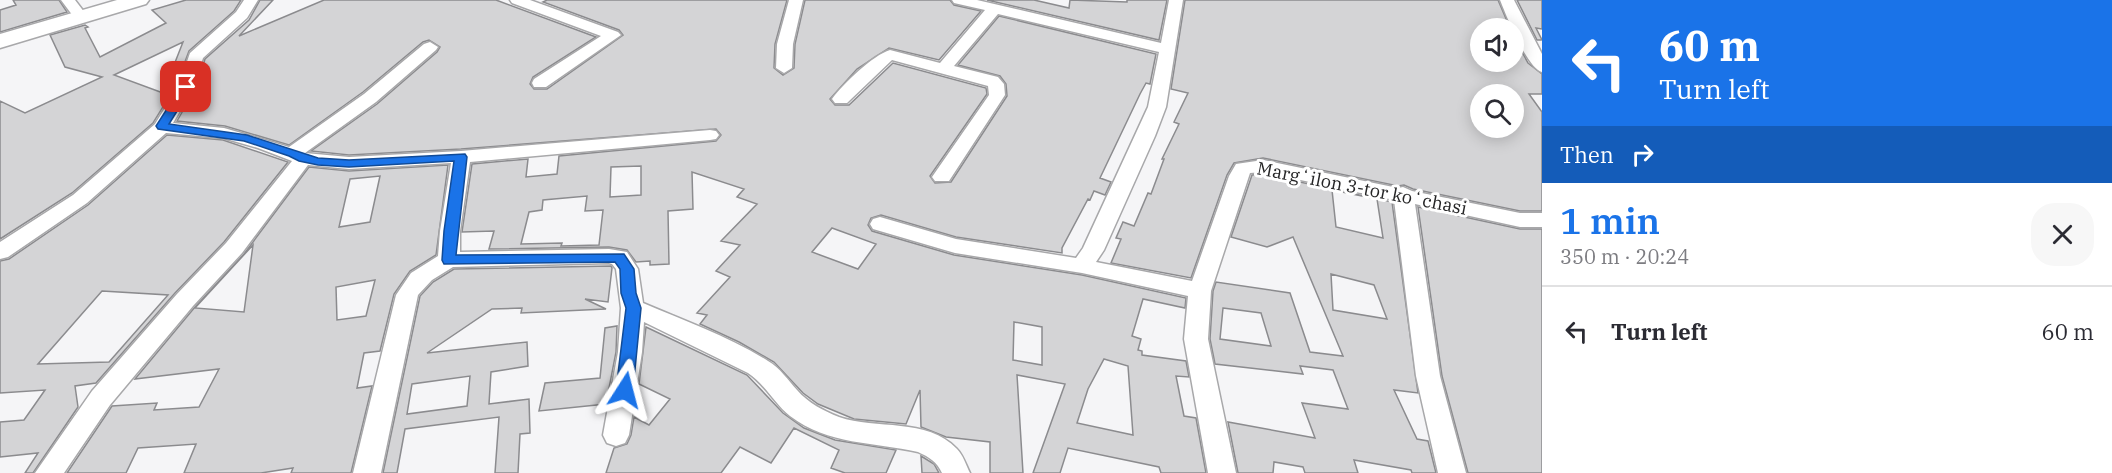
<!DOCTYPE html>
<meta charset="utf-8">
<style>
body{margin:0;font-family:"IBM Plex Serif",serif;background:#f7f7f7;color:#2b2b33;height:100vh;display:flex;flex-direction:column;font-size:22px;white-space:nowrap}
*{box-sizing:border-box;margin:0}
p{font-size:20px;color:#7c7c81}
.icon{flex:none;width:33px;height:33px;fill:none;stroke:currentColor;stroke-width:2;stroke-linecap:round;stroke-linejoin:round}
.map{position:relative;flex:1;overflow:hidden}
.panel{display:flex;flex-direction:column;background:#fff;width:570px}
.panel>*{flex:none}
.top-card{background:#1a73e8;color:#fff;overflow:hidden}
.buttons{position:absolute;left:1470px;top:18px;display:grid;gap:12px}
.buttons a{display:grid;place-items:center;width:54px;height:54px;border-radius:50%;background:#fff;box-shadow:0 3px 15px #0003;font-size:30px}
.pin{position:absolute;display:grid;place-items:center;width:51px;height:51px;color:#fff;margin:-26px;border-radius:12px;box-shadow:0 3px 9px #0006}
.me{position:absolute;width:66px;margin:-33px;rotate:9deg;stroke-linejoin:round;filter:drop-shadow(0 0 4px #0008)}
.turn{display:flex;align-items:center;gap:21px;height:126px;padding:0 18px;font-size:27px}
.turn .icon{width:78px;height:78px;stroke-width:2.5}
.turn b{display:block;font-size:42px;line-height:51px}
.then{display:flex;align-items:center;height:57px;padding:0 18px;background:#0003;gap:12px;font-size:22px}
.round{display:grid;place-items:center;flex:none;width:63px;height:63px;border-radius:24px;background:#f7f7f7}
.head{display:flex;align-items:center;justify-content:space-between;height:102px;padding:0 18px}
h1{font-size:36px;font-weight:600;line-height:45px;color:#1a73e8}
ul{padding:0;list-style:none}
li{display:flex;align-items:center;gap:18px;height:90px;padding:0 18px;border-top:2px solid #e1e1e2}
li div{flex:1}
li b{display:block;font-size:22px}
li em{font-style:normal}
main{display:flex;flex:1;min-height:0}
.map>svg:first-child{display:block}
.building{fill:#d4d4d6;stroke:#8b8b8e;stroke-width:1.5;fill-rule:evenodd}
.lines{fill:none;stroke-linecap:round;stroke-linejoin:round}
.street-casing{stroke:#a8a8aa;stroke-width:3}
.secondary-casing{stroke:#a8a8aa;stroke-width:3}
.street{fill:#fff;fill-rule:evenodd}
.secondary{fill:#fff;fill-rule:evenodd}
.route{fill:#1a73e8;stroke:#114b97;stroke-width:1.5}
.labels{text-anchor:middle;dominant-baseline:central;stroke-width:6;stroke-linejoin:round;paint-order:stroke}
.street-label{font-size:18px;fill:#252526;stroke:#fff}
</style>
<main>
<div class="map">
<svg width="1542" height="473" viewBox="0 0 1542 473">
<rect width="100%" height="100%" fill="#f5f5f7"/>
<!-- building -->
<path class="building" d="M13,0h46l8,12 -67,20v-22l16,-5z
M186,0h55l-7,11 -45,40 -13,35 -23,37 -81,70 -72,46v-138l25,12 77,-36 -37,-10 -15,-32 35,-10 3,2 -3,1 15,29 66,-34 -14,-13zM183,42l-20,51 -49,-18z
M260,0h13l-34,36 85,-36h172l100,37 -63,40 -3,7 4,5h13l76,-54 -4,-5 -76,-28 4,-2h240l-12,44 -1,24 9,7 11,-7 1,-24 10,-44h145l4,5 27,6 -42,49 -50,-12 -32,21 -27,30 5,6h14l44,-42 93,25 1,6 -57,82 5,7 16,-1 56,-86 -1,-12 -6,-8 -42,-11 41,-49 157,38 -6,30 -4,-1 -6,11 -40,84 11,4 -6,13 -11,-4 -4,9 -2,-1 -26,49v5l-106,-16 -75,-22 -10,3 -3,7 4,6 82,24 128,20 104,23 -1,10 -42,-9 -11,37 9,3 -3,11 4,1v4l44,6 3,16 -13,-1 8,40 12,2 10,55h-45l-2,-6 -91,-19 -8,25h-27l32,-89 -48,-9 6,98h-33v-31l-44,-5 -25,-10 -1,-37 -14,34 -52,-5 -36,-15 -15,-11 -29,-31 -35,-20 -39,-18 7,-9 -10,-2 33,-36 -14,-6 24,-26 -19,-4 36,-37 -20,-7 7,-8 -52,-17 1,37 -25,2 1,53 -19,1v-4l-14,1 -9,-12 -18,-3 -120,2 5,-18 -32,1 10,-68 56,-5 -2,18 31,-3 2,-18 157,-15 5,-6 -5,-6 -255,20 -112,6 -38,-4 66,-47 60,-52 3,-5 -11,-7 -6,2 -60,50 -74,53 -64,-19 -48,-5 19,-33 9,-29 44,-39zM641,166v29l-31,2 1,-30zM587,196l-2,15 18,-1 -4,35 -38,1 1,-3 -41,1 8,-32 13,-2 1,-10zM832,228l44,16 -18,25 -46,-17zM1014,322l28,5v38l-29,-5zM1104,359l24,7 5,69 -56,-12 11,-34z
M987,0h47l35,8 1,-8 57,2v-2h40l-8,40z
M1185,0h313l12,28h-30v34l34,1v-26l14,26 14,11v20h-13l13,18v99h-22l-107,-22 -9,-4 -6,1 -135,-28 -29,5 -7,12 -36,103 -80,-15 10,-24 -5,-1 7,-16 11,4 14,-33 3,1 13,-35h-2l17,-35 -5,-2 14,-29 -17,-4zM1480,94h34v34h-34z
M1517,0h25v29l-6,-1 6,12h-5z
M167,135l56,5 65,22 -64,80 -49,51 -79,90 -21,3 3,21 -45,66h-8l13,-20 -38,4v-35l24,-2 21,-30 -45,3v-132l9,-2 79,-54zM102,291l66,4 -59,67 -71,2z
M448,165l-12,90 -26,16 -16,23 -14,57 -16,2 -7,35 15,-2 -21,87h-60l2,-5 -32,5h-77l12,-29 -58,4 -12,25h-59l45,-67 45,-3 -3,7 45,-3 20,-38 -84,10 60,-72 49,-53 65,-87 40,4zM380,176l-10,46 -31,5 11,-48zM253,245l-9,67 -49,-4zM375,280l-9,36 -29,4 -1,-33z
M1263,174l129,28 26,191 -24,-3 23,49 11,2 8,32h-24l-1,-3 -57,-10 4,13h-53l-2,-6 -29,-5 -1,11h-35l-10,-51 87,16 -13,-35 46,6 -15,-39 -33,-4 3,8 -88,-10 -5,-25 3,-48 3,-9 74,11 20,59 33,4 -50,-119 -26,10 -36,-10 21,-62zM1332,190l45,9 6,39 -47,-11zM1331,274l43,11 13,34 -54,-9zM1223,308l38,5 10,33 -51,-7z
M1418,207l102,22h22v244h-74l-26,-97z
M611,266l1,2 -4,34 -23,-3 21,10 -85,4 1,-5 -30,1 -65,44 100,-11 1,24 -37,6 -2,32 40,-5 1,34 -10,1 -2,39h-23l4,-56 -94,12 -8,44h-14l37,-177 13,-14 21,-13zM470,376l-3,30 -60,8 5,-30z
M617,326l-1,26 -10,52 -67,7 6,-28 55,-5 5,-50z
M646,327l101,48 36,38 21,15 31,12 61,10 -10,23h-41l-14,-5 8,-18 -45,-22 -23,35 -31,-16 -19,26h-115l8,-25 13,-4 4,-9 3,-18 15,8 21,-26 -31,-15z
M921,456l13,8 5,9h-17z"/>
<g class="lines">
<defs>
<path id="street" d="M61,0h14l13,17 -2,3h-10z
M244,0h14l-11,18 -44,40 -9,29 -21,36 51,5 65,19 75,-53 60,-50 6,-2 8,5 -2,3 -60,52 -71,51 44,4 112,-6 249,-21 6,1 3,4 -3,4 -6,1 -240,22 -10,69v21l149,-3 18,3 11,17 5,34c42,18 87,34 125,58 12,7 20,19 29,29 11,13 27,21 42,27 37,13 88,0 118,32 6,6 9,16 13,24h-28c-5,-11 -13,-16 -24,-21 -44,-10 -90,-7 -128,-36 -16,-13 -25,-32 -42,-43l-104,-51 -2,30 -13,83 -4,8 -9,3 -9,-3 -4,-8 15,-83 3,-44 -5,-39 -4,-5 -3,-1 -156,4 -21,13 -14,15 -37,178h-28l43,-178 15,-22 27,-17 2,-25 11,-68 -102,6 -41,-4 -66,88 -49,53 -83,99 -46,68h-29l57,-82 85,-97 49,-51 66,-82 -34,-13 -35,-10 -57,-5 -79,70 -79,54 -8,2v-17l73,-47 82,-71 23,-37 12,-34 46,-41z
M510,0h20l88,32 3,3 -75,52h-12l-2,-4 2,-4 67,-43 -89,-33z
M789,0h14l-10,44 -1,24 -8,5 -8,-5 1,-24z
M952,0h25l184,43 8,-43h14l-17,107 -11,29 -51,114 -8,12 96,19 37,-105 7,-12 27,-4 135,28 5,-1 9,4 108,22h22v14h-22l-105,-23 25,172 26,97h-28l-22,-97 -22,-176 -131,-28 -13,1 -39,118 -3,48 28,134h-28l-24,-134 4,-43 -106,-23 -127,-20 -82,-24 -3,-5 3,-5 7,-2 76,22 120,19 7,-10 65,-141 11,-55 -161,-38 -44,52 44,11 6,7 1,11 -56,86h-14l-3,-4 57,-82 -1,-9 -96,-26 -45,43h-12l-3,-4c11,-15 41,-44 58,-49l50,13 45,-53 -31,-7z
M1500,0h14l28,54v18c-15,-4 -36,-57 -42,-72z"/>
<path id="secondary" d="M117,0h32l-3,4 -146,44v-14z"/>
</defs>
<!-- street casing -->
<use href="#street" class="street-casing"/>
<!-- secondary casing -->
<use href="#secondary" class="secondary-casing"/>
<!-- street -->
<use href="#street" class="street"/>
<!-- secondary -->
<use href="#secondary" class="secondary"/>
</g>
<!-- route -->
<path class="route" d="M186,84l6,3 -23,37 78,11 71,23 31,2 116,-6 2,3 -11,98 168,-1 10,15 2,24 5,15 -8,82 -3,5 -5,2 -6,-2 -3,-5 10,-82 -5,-15 -1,-24 -5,-7 -171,2 -2,-4 2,-29 10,-70 -105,6 -31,-2 -19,-4 -10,-5 -45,-15 -86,-12 -2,-3 25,-39z"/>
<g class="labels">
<!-- street labels -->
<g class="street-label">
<text transform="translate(1362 188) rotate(11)">Margʻilon 3-tor koʻchasi</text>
</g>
</g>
</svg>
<div class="buttons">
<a><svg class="icon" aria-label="sound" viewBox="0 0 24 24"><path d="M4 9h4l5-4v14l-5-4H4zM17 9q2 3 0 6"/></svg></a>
<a><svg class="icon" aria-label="search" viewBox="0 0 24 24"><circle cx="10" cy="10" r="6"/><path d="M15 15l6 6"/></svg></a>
</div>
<div class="pin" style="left:186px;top:87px;background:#d93025"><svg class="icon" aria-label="arrive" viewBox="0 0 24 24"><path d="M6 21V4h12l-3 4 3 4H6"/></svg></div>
<svg class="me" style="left:625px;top:390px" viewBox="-20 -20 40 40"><path d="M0-17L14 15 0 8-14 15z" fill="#1a73e8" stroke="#fff" stroke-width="4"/></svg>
</div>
<section class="panel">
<div class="top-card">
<div class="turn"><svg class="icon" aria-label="left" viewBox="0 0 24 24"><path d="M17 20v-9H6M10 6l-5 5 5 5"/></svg><div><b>60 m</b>Turn left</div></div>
<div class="then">Then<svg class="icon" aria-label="right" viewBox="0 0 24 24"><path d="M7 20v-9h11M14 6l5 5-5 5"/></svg></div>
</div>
<div class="head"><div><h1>1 min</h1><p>350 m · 20:24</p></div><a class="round"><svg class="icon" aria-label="close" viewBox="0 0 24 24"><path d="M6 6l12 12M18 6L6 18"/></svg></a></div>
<ul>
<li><svg class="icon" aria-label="left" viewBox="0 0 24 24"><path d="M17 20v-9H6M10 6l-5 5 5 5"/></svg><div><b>Turn left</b></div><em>60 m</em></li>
</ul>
</section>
</main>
